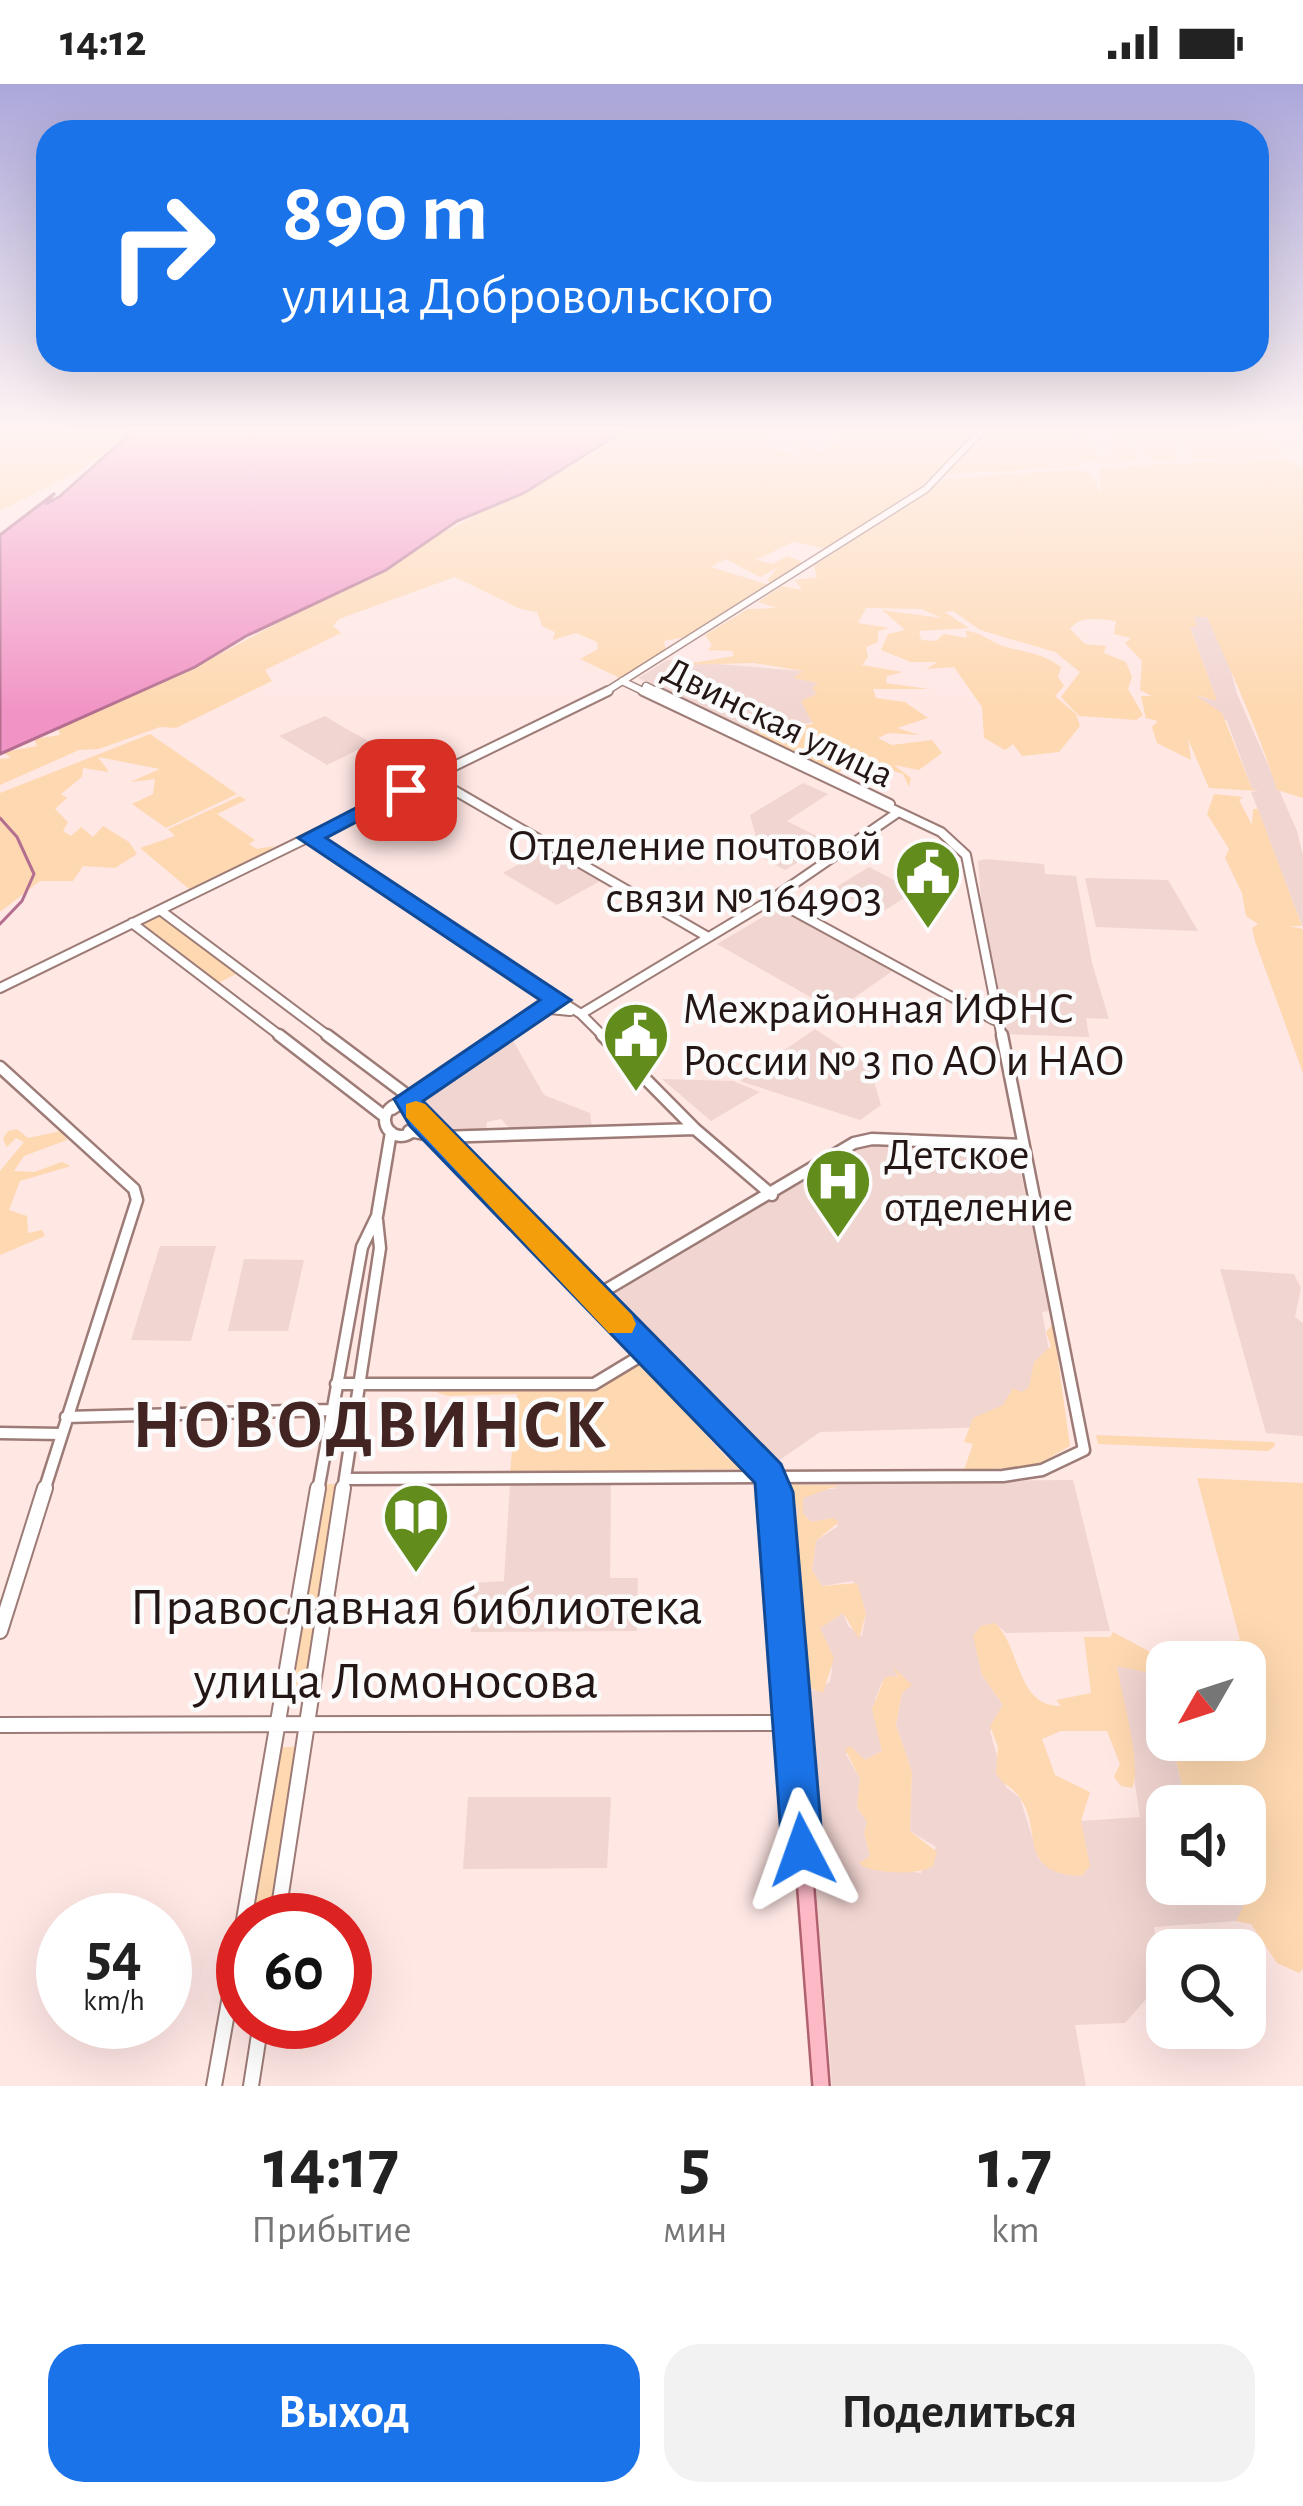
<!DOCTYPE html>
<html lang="ru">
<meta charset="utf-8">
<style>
body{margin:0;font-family:"Alegreya Sans",sans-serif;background:#f2f2f2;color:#222;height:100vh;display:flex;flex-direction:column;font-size:45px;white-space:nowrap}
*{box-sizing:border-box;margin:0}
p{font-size:39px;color:#767676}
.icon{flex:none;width:66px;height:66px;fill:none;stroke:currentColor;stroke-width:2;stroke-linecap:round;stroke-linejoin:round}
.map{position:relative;height:2002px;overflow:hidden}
.details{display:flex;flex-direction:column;background:#fff;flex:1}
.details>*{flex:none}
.guide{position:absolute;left:36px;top:36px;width:1233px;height:252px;border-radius:36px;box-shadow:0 12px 48px #0002;background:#1a73e8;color:#fff;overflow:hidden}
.needle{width:78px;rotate:231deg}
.tools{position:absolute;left:1146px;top:1557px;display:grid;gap:24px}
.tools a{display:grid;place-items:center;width:120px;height:120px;border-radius:24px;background:#fff;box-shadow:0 12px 48px #0002;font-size:60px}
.speed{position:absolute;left:36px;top:1809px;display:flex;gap:24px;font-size:60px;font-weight:700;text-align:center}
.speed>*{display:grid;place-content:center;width:156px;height:156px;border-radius:50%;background:#fff;box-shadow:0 12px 48px #0002;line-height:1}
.speed small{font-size:30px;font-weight:400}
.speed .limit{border:18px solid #d22;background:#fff;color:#111}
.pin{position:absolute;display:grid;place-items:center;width:102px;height:102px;color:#fff;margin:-51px;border-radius:24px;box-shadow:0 6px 18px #0006}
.me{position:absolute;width:132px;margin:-66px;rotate:356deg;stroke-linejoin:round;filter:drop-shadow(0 0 9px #0008)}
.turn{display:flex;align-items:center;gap:42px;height:252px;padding:0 48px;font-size:54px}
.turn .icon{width:156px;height:156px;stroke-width:2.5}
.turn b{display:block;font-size:84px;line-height:102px}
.eta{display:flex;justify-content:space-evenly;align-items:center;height:204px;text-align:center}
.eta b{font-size:72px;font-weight:600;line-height:84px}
.action{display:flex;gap:24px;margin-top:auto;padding:24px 48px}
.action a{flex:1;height:138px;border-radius:36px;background:#1a73e8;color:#fff;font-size:48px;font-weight:600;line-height:138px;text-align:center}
.action a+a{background:#f2f2f2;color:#222}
.status{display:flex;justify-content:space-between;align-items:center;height:84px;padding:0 60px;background:#fff;direction:ltr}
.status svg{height:33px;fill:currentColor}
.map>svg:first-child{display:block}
.built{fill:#f1d5d1;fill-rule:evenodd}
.green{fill:#fed8b0}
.water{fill:#f194c5;stroke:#b36e90;stroke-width:3}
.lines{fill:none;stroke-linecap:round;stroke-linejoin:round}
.stream{stroke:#b36e90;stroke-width:3}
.secondary-far3-casing{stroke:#9d7b76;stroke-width:9}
.secondary-far2-casing{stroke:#9d7b76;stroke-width:12}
.secondary-far1-casing{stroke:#9d7b76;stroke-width:15}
.secondary-casing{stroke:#9d7b76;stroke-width:18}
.primary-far1-casing{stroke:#b16270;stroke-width:16}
.primary-casing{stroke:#b16270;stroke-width:20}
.secondary-far3{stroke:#fff;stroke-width:6}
.secondary-far2{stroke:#fff;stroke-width:8}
.secondary-far1{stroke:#fff;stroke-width:10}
.secondary{stroke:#fff;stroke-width:14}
.primary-far1{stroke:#feb9c7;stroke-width:12}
.primary{stroke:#feb9c7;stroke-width:15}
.route{fill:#1a73e8;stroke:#114b97;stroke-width:3}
.slow{fill:#f59e0b}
.labels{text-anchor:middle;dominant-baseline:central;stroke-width:9;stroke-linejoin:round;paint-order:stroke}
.far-street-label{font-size:39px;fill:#231614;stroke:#fafbfa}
.poi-label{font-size:45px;fill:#231614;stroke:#fafbfa;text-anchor:start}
.near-poi-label{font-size:54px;fill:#231614;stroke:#fafbfa}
.near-street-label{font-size:54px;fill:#231614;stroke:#fafbfa}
.near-district-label{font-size:69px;font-weight:bold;letter-spacing:3px;fill:#422522;stroke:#fafbfa}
</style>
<div class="status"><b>14:12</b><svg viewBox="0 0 49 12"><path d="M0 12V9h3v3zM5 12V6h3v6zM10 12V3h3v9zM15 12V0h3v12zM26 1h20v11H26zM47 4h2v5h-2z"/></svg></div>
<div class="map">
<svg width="1303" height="2002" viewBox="0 0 1303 2002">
<rect width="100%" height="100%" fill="#ffe7e4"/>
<!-- built -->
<path class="built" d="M1193,533h14l18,31 12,46 60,137 6,24v73l-52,-136 7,-1 -6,-2 -25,-68 -33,-26 23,6 -27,-75z
M667,576l136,11 -9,7 24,5 -5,5 5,6 -17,7 14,21 -64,9 -113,-53z
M325,632l18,11 29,16 -45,22 -48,-29z
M803,699l25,11 -41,27 43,22 -45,27 -23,-12 -12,-43z
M546,765l56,31 -45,25 -54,-32z
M985,775l59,5 1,10 31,2 16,87 17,56 -23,-1 3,19 -87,-3 -5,-20 6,-8 -7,-2 -14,-94 -4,-49z
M869,783l46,24 -36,23 -46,-25z
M1085,794l83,2 30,51 -102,-4z
M778,824l116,62 -59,41 -118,-67z
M815,945l54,36 12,40 -21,15 -120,-39z
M511,953l33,58 46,18 2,14 -80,4 -11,-12 -14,3 -1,10h-50l-15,-39z
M662,995l71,2 27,11 -49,29z
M864,1061l152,4 33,162 -7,1 21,113 -243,7 -46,32 -166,-166z
M160,1162h56l-25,95 -60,-1z
M244,1175l60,1 -16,71h-60z
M1220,1185l74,5 7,14 -6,29 8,6v113l-37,-3z
M1073,1396l37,151 -104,2 -11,-10 -18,28 5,24 21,30 -13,26 16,56 14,11 19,61 20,14 23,3 6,-17 -7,-38 59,-4 -23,-152 37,9 33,132h-20v78h74l3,23 -8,14 -82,6 7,55 -36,41 -50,2 11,61h-254l-49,-603zM790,1401l49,3 -29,3 -8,8 1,14 8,9 22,-4 5,8 -22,15 -4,29 10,16 31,-5 13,32 -4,23 -14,-10 -5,-13 -23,15 12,41 -2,13 -16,9 -14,-15 5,-36 -11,-33 7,-25 -11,-30 8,-40zM900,1590l11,11 -9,8 -6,32 16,47 -2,59 26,16 -15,26 -57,-9 6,-8 -6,-23 4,-11 -11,-14 3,-29 -14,-25 7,-5 12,11 17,-9 -7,-51 7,-18z
M611,1400l-1,94h28l-1,53 -166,1 2,-49 31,-2 6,-96z
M468,1713h143l-4,71 -144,1z"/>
<!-- green -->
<path class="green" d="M0,346h134l-55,41 -79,40z
M625,346h147l-8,5 3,12 33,8 -6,-13 31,11 7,-9 23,-4 -60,-10h182l-24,28 -10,-7 2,6 -7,2 13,1 -39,35 -84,54 -35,-7 -37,18 16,4 16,-8 21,9 -34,19 -8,-3 10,-13 -17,9 -34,-18 -15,8 58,18 -72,50 -33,6 3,12 -45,26 -42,-20 18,-10 -1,-7 -21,-9 -23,7 2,-8 -13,-6 -5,-14 -17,-3 -65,-32 -116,42 -6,7 8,7 -76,37 7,11 -96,47 -16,-1 -61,22 -20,1 -79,35v-26l11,-1 -8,-6 34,-6 -3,-7 26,-4 -2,-7c14,-6 27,-17 41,-22 101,-30 189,-97 287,-136l18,-17 190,-99z
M983,346h90l-1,5 9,3v-8h5l8,23 14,7 6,-21 -8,-9h153l24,26 -90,3 -8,-15 -10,-3 2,18 -25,3 -19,-25 -14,3 21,12 -3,9 -34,3 -16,-5 -10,8 -132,7z
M1244,375h43l16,8v331l-26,-8c-19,-61 -45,-116 -70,-173h-13l3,10h-7l27,74 -22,-6 27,18 30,76 6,2 -49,-3 -21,-49 3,21 -34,-17 -5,-16 6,-6 -12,-3 -5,-22h11l-12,-6 2,-29 -17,-18 6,-5 -17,-4 2,-13c-14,-2 -37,-6 -46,8l15,15 21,2 -2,7 22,9 6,15 -4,12 15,26 -7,5 -57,-4 -18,-19 19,-25 -25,-20 -75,-22 -27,-19 -8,1 24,16 -50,3 2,9 15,1 8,-7 23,4 -1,-7c16,1 24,11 37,15 22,7 38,6 58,21l-3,10 6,9 -9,10 21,18 4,12 -21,26 -37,4 -9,-12 -8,6 -21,-12 -2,-31 -28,-40 -27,2 10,-7h-26l-30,-12 7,-16 17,-4 -23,-20 60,8 -21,-9 -55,-1 -8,15 32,5 -12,3v11l-12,5 2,10 -6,8 41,7 -16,4 -1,7 43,6h-56l3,9 29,4 23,16 -31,10 23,7 -31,-2 -11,5 14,7 40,-5 10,13 -23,17 -25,-5 17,13 -2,9 -6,-13 -49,-15 -17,15 -86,-43 62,-7 -12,-23 16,-7 -5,-6 6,-5 -25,-5 10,-7 -49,-8 -73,2 53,-9 -2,-5 -24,-1 4,-5 -7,-10 43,-26 28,-1 -18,-6 24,-16 20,4 -7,-10 22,-3 -3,-11 131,-87 130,-10 14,3 12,21 -2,-25z
M150,650l87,60 -71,34 -34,-24 21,-10 2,-15 -25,3 30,-13 -62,-12 11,15 -26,-4 -1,9 -21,17 6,4 -12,11 13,13 -5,9 8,5 10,-9 12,10 10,-11 26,16 8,12 -22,14 -32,-2 -10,15h-33l-40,31v-119z
M1214,710l29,3 -4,3 13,25 1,-16h5l44,117h-13l14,3v144l-48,-132 -3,-13 6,-4 -12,-8 -4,-23 -17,-35 4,-9 -22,-35z
M240,712l6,4 -29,14 38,26 -6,4 8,5 17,-3 -12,11 -73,32 -49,-41 35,-12 -7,-7z
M161,830l75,60 -18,9 -78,-59z
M17,1045l11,9 33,-7 6,9 -43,16 -10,15 20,1 28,-10 9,4 -51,15 -11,29 18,6 1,17 14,-3 3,6 -45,19v-84l24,-29 -8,-4 -9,9 -4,-8 5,-8z
M1053,1240l17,122 -37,21 -69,3 9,-26 -9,-2 9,-24 30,-13 10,-17 9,4 7,-5 5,-25 17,-16 -5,-14z
M641,1280l85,93 22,12 -238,4 7,-79 -69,2 -15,-5 157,-1z
M1096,1351l178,7 1,4 -7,5 -170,-7z
M1197,1394l106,5v486l-4,4 -22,-10 -26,-39 -15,-3 9,-18v-97h-58l-16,-66h74v-78h-69l34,-18 30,-4z
M324,1400h14l-33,214h-15z
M790,1401h49l-36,13v15l8,9 22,-4 6,4 -23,19 -4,29 10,16 35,-3 9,30 -7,26 -16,-26 -23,15 14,30 -11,35 -18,-7 -5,-20 5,-26 -11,-32 6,-40 -10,-18 8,-38z
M995,1539c26,24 21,84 66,83l-5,-6 35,-7 -7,-56h26l3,-5 56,30 -2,63 -13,-51 -37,-8c4,27 26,102 15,122l-11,-2 -7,-9 6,-13 -13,-33h-46l-19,8 13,36 35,17 -9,29 9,45 -8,10c-69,-2 -36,-51 -66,-83 -7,-8 -14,-9 -20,-20l2,-26 -8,-21 13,-21 -21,-30 -9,-39 8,-10z
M892,1582l20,19 -10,8 -6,32 16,47 -2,59 27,21 -4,14c-13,10 -64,8 -74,-3l11,-7 -6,-23 3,-11 -10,-15 3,-28 -15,-30 5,-3 15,14 17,-9 -10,-42 13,-32 13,-1z
M280,1663h16l-28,173h-17z"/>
<!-- water -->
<path class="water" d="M134,346h491l-101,63 -67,28 -71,49 -140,66 -51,31 -195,87v-219l55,-42 -10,11 14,-7z"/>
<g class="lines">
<!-- stream -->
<path class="stream" d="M0,734l17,19 17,37 -12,27 -22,23"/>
<defs>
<path id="secondary-far3" d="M622,597l27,13
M646,602l16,8
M602,610l324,-205 56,-59"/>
<path id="secondary-far2" d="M643,607l298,141 25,23 36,183
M656,607l234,113
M433,694l275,159
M309,754l272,176 24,24
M772,815l222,121
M160,826l171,128
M132,839l151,115
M0,904l608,-297
M581,930l188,-113 128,-88
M504,954l46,-29 20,2"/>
<path id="secondary-far1" d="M279,951l105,81
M327,951l76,57 13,20
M602,951l93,94 77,66
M0,983l134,122 3,11 -93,291
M385 1036a16 16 0 1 1 32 0a16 16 0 1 1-32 0Z
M392,1025l116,-74
M409,1047l31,6 255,-8
M594,1213l260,-154 18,-4 150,6
M336,1300h258l53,-32
M66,1333l266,-7
M0,1349l61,1
M345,1395l658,-3 39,-6 42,-20 -82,-415
M318,1407l44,-244 15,-31 14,-84
M343,1407l37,-243 -3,-28"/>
<path id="secondary" d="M0,1547l45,-143
M0,1641l792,-2
M244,1836l74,-432
M277,1836l66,-432
M214,2002l29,-163
M251,2002l10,-64"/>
<path id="primary-far1" d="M440,1053l329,338 7,16"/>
<path id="primary" d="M775,1404l46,598"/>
</defs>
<!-- secondary-far3 casing -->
<use href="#secondary-far3" class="secondary-far3-casing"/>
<!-- secondary-far2 casing -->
<use href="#secondary-far2" class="secondary-far2-casing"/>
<!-- secondary-far1 casing -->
<use href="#secondary-far1" class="secondary-far1-casing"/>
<!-- secondary casing -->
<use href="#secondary" class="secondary-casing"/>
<!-- primary-far1 casing -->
<use href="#primary-far1" class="primary-far1-casing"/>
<!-- primary casing -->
<use href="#primary" class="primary-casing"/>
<!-- secondary-far3 -->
<use href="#secondary-far3" class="secondary-far3"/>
<!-- secondary-far2 -->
<use href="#secondary-far2" class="secondary-far2"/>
<!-- secondary-far1 -->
<use href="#secondary-far1" class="secondary-far1"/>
<!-- secondary -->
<use href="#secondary" class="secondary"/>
<!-- primary-far1 -->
<use href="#primary-far1" class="primary-far1"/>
<!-- primary -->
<use href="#primary" class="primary"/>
</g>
<!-- sky -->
<linearGradient id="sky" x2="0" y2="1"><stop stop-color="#aba7da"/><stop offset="0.55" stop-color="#fff4f3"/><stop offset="1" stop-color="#fff4f3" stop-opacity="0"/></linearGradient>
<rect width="1303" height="627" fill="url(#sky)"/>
<!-- route -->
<path class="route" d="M398,702l19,4 -91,48 245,162 -148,101 358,363 12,28 30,358 -6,14 -15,6 -14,-6 -6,-14 -27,-367 -345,-357 -16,-27 146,-99 -242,-162z"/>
<!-- slow -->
<path class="slow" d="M416,1017l9,3 207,211 4,9 -4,9h-23l-203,-216v-13z"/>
<!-- icons -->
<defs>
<symbol id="civic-pin" viewBox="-11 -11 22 30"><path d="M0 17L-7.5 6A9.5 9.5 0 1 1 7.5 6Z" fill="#628d1d" stroke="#fafbfa"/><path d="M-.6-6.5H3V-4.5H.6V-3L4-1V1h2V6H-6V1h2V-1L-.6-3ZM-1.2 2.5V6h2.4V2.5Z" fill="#fff"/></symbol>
<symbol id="hospital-pin" viewBox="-11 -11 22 30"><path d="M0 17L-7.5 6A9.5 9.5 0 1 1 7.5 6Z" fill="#628d1d" stroke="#fafbfa"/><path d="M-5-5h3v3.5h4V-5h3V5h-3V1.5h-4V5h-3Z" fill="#fff"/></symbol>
<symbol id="library-pin" viewBox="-11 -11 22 30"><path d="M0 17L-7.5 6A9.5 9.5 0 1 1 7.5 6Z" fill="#628d1d" stroke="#fafbfa"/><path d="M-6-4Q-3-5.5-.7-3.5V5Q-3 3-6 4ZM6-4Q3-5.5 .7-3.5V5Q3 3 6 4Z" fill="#fff"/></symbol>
</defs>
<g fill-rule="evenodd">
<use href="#civic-pin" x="890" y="750" width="76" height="104"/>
<use href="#civic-pin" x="598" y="913" width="76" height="104"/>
<use href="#hospital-pin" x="800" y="1059" width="76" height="104"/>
<use href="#library-pin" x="378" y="1394" width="76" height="104"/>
</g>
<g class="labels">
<!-- far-street labels -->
<g class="far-street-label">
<text transform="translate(778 639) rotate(26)">Двинская улица</text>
</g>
<!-- poi labels -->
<g class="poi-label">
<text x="882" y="762" text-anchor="end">Отделение почтовой<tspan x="882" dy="52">связи № 164903</tspan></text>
<text x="682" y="925">Межрайонная ИФНС<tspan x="682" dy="52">России № 3 по АО и НАО</tspan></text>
<text x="884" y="1071">Детское<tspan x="884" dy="52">отделение</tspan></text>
</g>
<!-- near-poi labels -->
<g class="near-poi-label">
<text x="416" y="1524">Православная библиотека</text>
</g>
<!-- near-street labels -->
<g class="near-street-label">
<text x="396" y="1598">улица Ломоносова</text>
</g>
<!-- near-district labels -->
<g class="near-district-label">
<text x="371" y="1342">НОВОДВИНСК</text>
</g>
</g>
</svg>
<div class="tools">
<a><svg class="needle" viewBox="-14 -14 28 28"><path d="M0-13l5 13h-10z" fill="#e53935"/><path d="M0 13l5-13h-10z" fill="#767676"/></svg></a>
<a><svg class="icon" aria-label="sound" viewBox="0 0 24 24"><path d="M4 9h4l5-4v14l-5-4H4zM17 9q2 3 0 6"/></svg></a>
<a><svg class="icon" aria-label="search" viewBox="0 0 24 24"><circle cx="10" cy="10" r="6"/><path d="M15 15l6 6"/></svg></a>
</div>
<div class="speed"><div>54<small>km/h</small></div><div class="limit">60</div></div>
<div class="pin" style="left:406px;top:706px;background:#d93025"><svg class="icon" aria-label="arrive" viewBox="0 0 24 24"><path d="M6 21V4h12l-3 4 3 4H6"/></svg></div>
<svg class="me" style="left:802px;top:1766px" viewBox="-20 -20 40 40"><path d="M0-17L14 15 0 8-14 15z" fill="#1a73e8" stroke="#fff" stroke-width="4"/></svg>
<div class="guide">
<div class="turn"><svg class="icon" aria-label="right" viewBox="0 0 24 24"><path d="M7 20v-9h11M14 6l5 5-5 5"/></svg><div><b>890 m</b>улица Добровольского</div></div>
</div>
</div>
<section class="details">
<div class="eta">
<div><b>14:17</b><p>Прибытие</p></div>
<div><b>5</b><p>мин</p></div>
<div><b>1.7</b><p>km</p></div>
</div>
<div class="action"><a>Выход</a><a>Поделиться</a></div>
</section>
